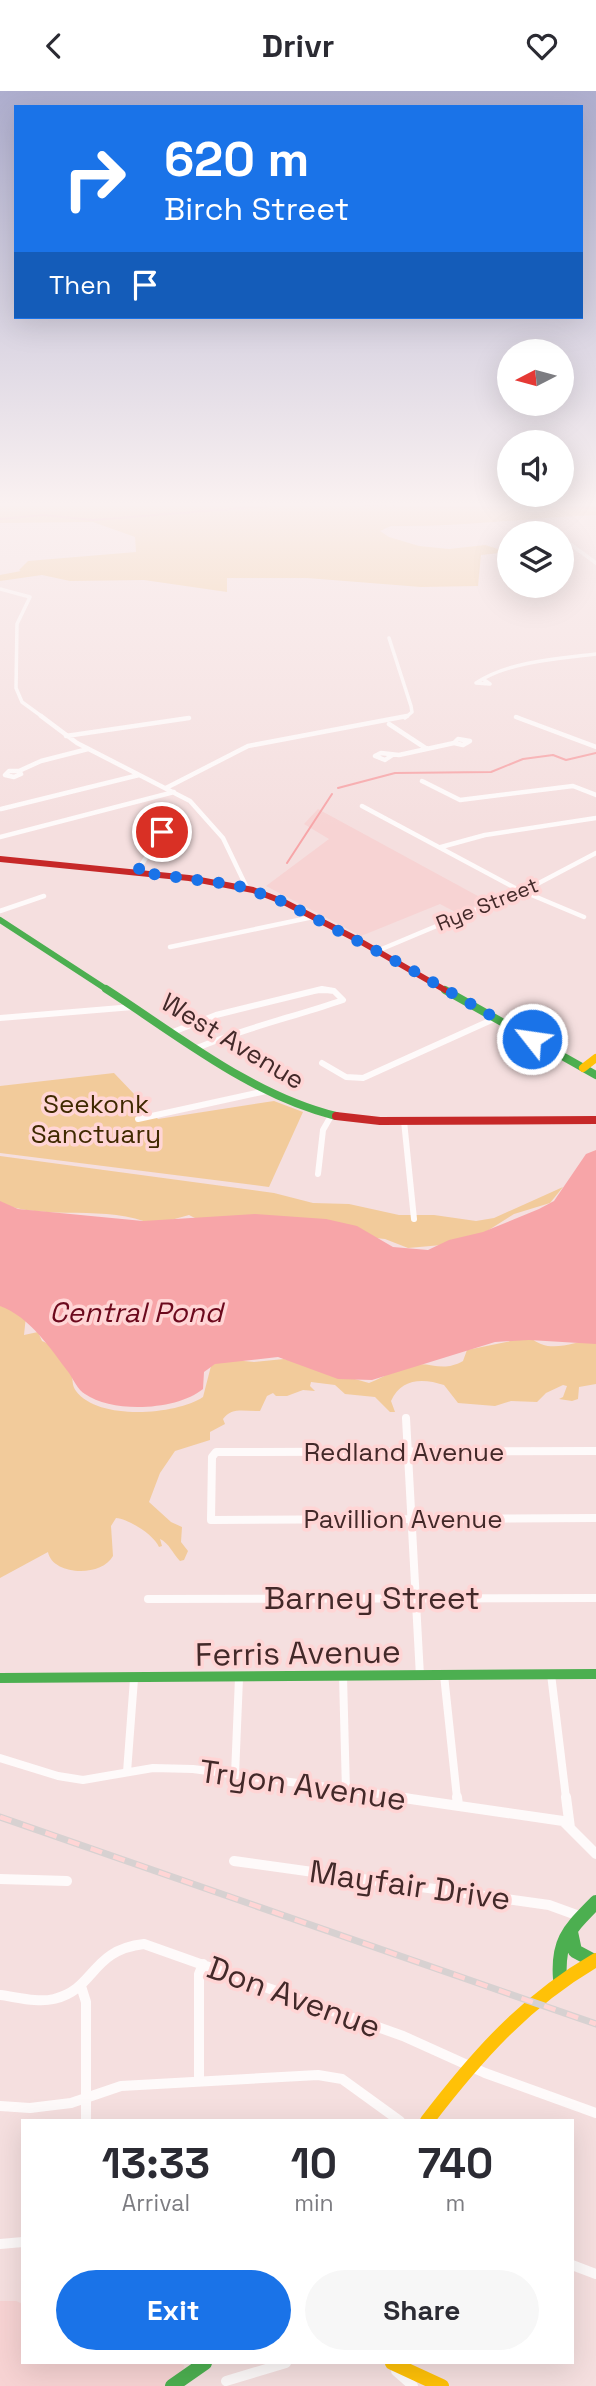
<!DOCTYPE html>
<style>
body{margin:0;font-family:"Space Grotesk",sans-serif;background:#f7f7f7;color:#2b2b33;height:100vh;display:flex;flex-direction:column;font-size:26px;white-space:nowrap}
*{box-sizing:border-box;margin:0}
p{font-size:23px;color:#7c7c81}
.icon{flex:none;width:38px;height:38px;fill:none;stroke:currentColor;stroke-width:2;stroke-linecap:round;stroke-linejoin:round}
.map{position:relative;flex:1;overflow:hidden}
.panel{position:absolute;left:21px;top:2028px;width:553px;height:245px;display:flex;flex-direction:column;background:#fff;border-radius:0px;box-shadow:0 7px 28px #0002}
.panel>*{flex:none}
.banner{position:absolute;left:14px;top:14px;width:569px;height:214px;border-radius:0px;box-shadow:0 7px 28px #0002;background:#1a73e8;color:#fff;overflow:hidden}
.needle{width:46px;rotate:264deg}
.buttons{position:absolute;left:497px;top:248px;display:grid;gap:14px}
.buttons a{display:grid;place-items:center;width:77px;height:77px;border-radius:50%;background:#fff;box-shadow:0 7px 28px #0002;font-size:35px}
.pin{position:absolute;display:grid;place-items:center;width:60px;height:60px;color:#fff;margin:-30px;border:4px solid #fff;border-radius:50%;box-shadow:0 2px 7px #0007}
.me{position:absolute;width:77px;margin:-38px;rotate:300deg;stroke-linejoin:round;filter:drop-shadow(0 0 5px #0008)}
.turn{display:flex;align-items:center;gap:24px;height:147px;padding:0 35px;font-size:32px}
.turn .icon{width:91px;height:91px;stroke-width:2.5}
.turn b{display:block;font-size:49px;line-height:60px}
.then{display:flex;align-items:center;height:66px;padding:0 35px;background:#0003;gap:14px;font-size:26px}
.eta{display:flex;justify-content:space-evenly;align-items:center;height:119px;text-align:center}
.eta b{font-size:42px;font-weight:600;line-height:49px}
.cta{display:flex;gap:14px;margin-top:auto;padding:14px 35px}
.cta a{flex:1;height:80px;border-radius:42px;background:#1a73e8;color:#fff;font-size:28px;font-weight:600;line-height:80px;text-align:center}
.cta a+a{background:#f7f7f7;color:#2b2b33}
header{display:flex;justify-content:space-between;align-items:center;height:91px;padding:0 35px;background:#fff;font-size:32px;font-weight:600}
.map>svg:first-child{display:block}
.built{fill:#f7d3d3}
.green{fill:#f2cb9b}
.water{fill:#f7a5a8}
.lines{fill:none;stroke-linecap:round;stroke-linejoin:round}
.stream{stroke:#f7a5a8;stroke-width:2}
.street-far4{stroke:#fefafa;stroke-width:3.5}
.street-far3{stroke:#fefafa;stroke-width:4.5}
.street-far2{stroke:#fefafa;stroke-width:6}
.street-far1{stroke:#fefafa;stroke-width:8}
.street{stroke:#fefafa;stroke-width:10}
.fast-far3{stroke:#4caf50;stroke-width:6}
.fast-far2{stroke:#4caf50;stroke-width:8}
.fast-far1{stroke:#4caf50;stroke-width:10}
.fast{stroke:#4caf50;stroke-width:14}
.slow-far1{stroke:#ffc107;stroke-width:8}
.slow{stroke:#ffc107;stroke-width:14}
.jam-far1{stroke:#c62828;stroke-width:6}
.jam{stroke:#c62828;stroke-width:8}
.rail-casing{stroke:#d7d1d1;stroke-width:7}
.rail{stroke:#ffd5d5;stroke-width:4.5;stroke-dasharray:12;stroke-linecap:butt}
.route{stroke:#1a73e8;stroke-width:12;stroke-dasharray:0 21.6}
.labels{text-anchor:middle;dominant-baseline:central;stroke-width:7;stroke-linejoin:round;paint-order:stroke}
.far-street-label{font-size:21px;fill:#432929;stroke:#ffd5d5}
.street-label{font-size:26px;fill:#432929;stroke:#ffd5d5}
.park-label{font-size:26px;fill:#3f2900;stroke:#ffd5d5}
.water-label{font-size:28px;font-style:italic;fill:#6c091d;stroke:#ffd5d5}
.near-street-label{font-size:32px;fill:#432929;stroke:#ffd5d5}
</style>
<header><svg class="icon" aria-label="back" viewBox="0 0 24 24"><path d="M15 5l-7 7 7 7"/></svg>Drivr<svg class="icon" aria-label="heart" viewBox="0 0 24 24"><path d="M12 20l-8-8c-3-5 5-10 8-4 3-6 11-1 8 4z"/></svg></header>
<div class="map">
<svg width="596" height="2295" viewBox="0 0 596 2295">
<rect width="100%" height="100%" fill="#f5dfdf"/>
<!-- built -->
<path class="built" d="M318,718l169,92 -30,12 -17,-9 -79,32 -95,-50 63,-47 -25,-15z
M0,2210h16l7,3v59h155l6,2 -1,11 -8,10h-175z"/>
<!-- green -->
<path class="green" d="M0,415h596v9c-69,3 -137,12 -205,11l-11,5 9,6 30,9 30,3 36,-4 23,7 -27,3 -3,31 -57,1 -114,-9h-80v14l-83,-12 -74,1 -28,-6 -42,6v-6l21,-4 -2,-1 9,-9 108,-9 -1,-15 -42,-15 -93,1z
M114,982l44,46 116,-18 29,11 -34,75 -269,-34v-67z
M0,1065l274,37 39,10 36,1 50,11h35l42,6 18,-3 69,-31 -13,16 -36,11 -30,19 -24,5 -7,6 -45,4 -23,-9 -184,-18 -12,-6 -36,10c-46,-22 -106,-3 -153,-22z
M0,1208l26,17 -2,19 14,-3 4,9c13,5 28,20 30,35 1,6 0,9 4,15 22,30 100,24 127,6l8,-31 12,-7 31,3 30,-3 85,24c15,-6 27,-14 43,-18 19,-4 30,8 51,-4l4,-11 63,-13c19,18 42,5 66,2v45l-17,3 -1,12 -6,2 -13,-2 4,-2 4,-11 -4,-1 -17,8 -9,9 -26,-1 -16,5 -37,-3 -14,-18c-21,-7 -43,-7 -53,16l4,11h-5l-15,-15 -30,-3 -10,-9 -24,-3 -1,4 5,5 -12,-1 -16,6h-11l-3,-3 -6,3 -7,15c-13,1 -28,-5 -37,8l2,5 -15,8v8l-35,11 -15,22 -11,29 22,20 11,5 -1,15 7,9 -4,9 -4,1c-7,-7 -11,-18 -20,-22l2,7 -3,1c-5,-12 -30,-28 -43,-29l-5,8 2,30c-12,22 -61,19 -65,-4l-48,26z"/>
<!-- water -->
<path class="water" d="M596,1059v194l-67,-4 -34,2 -123,38 -34,-1 -60,-22 -63,7 -11,8 -1,17c-25,21 -90,25 -118,5 -7,-4 -12,-15 -16,-21 -19,-25 -39,-56 -69,-67v-105l18,8 125,12 112,-7 71,5 31,7 36,21 35,3 21,-10 34,-8 56,-23 15,-8 32,-47z"/>
<g class="lines">
<!-- stream -->
<path class="stream" d="M365,415l231,2
M0,428l43,-4 50,5 176,-14
M338,697l57,-15 96,-1 32,-13 30,-4 13,5 30,-7
M287,772l45,-69"/>
<!-- street-far4 -->
<path class="street-far4" d="M566,450l30,22
M0,498l30,8 -13,27 -1,64 6,14 22,16
M389,547l22,68 1,6 -7,6
M483,588l7,5 -14,-1c33,-22 82,-24 120,-29
M516,626l3,1"/>
<!-- street-far3 -->
<path class="street-far3" d="M41,625l36,27 113,58 33,37 24,50
M516,626l80,30
M389,633l38,25
M66,645l123,-18
M458,648l12,2 -7,4 -9,-2z
M391,665l-6,4 -10,-4 6,-3 18,2 55,-12
M9,680h10l2,3 -7,3 -9,-2z
M19,680l22,-10 47,-12
M422,690l38,19 113,-14 23,9
M166,697l82,-42 159,-30
M362,715l153,82 69,29
M1,718l138,-34
M0,746l174,-45
M441,756l44,-12 111,-17
M137,781l25,-40
M0,820l44,-15
M170,856l143,-30
M377,860l162,-68 57,-30
M315,900h17"/>
<!-- street-far2 -->
<path class="street-far2" d="M0,927l133,-11
M173,941l43,-17 106,-26 12,2 9,9c-49,17 -99,28 -146,48
M322,972l24,14 17,1 133,-60
M138,1028l128,-28
M404,1030l10,98
M318,1083l5,-44 8,-14"/>
<!-- street-far1 -->
<path class="street-far1" d="M406,1327l14,258
M596,1360l-380,1 -4,5 -1,63 385,-2
M148,1508l448,-1
M551,1583l15,124
M444,1584l13,123
M343,1585l3,115
M0,1667l58,18 25,4 70,-12 40,1 217,29
M127,1681l7,-93
M235,1684l4,-97"/>
<!-- street -->
<path class="street" d="M397,1706l166,24 33,33
M457,1706l1,8
M566,1706l4,31
M234,1770l315,44 33,12
M0,1788l67,2
M81,1895l5,16v119
M0,1904c17,2 37,8 54,4 42,-10 36,-49 90,-55l259,92 82,37 111,40
M199,1989v-106l4,-10
M0,2015l30,2 41,-5 50,-17 197,-11 24,4 58,42
M0,2153l23,-2
M572,2174l24,9
M396,2280l17,15
M226,2290l60,-18"/>
<!-- fast-far3 -->
<path class="fast-far3" d="M0,829l109,71"/>
<!-- fast-far2 -->
<path class="fast-far2" d="M106,898c73,47 145,106 230,127
M445,899l151,85"/>
<!-- fast-far1 -->
<path class="fast-far1" d="M0,1587l596,-4"/>
<!-- fast -->
<path class="fast" d="M571,1841l4,19 19,10
M560,1888c-3,-40 10,-50 36,-77
M172,2295l33,-23"/>
<!-- slow-far1 -->
<path class="slow-far1" d="M583,977l13,-10"/>
<!-- slow -->
<path class="slow" d="M427,2030c49,-64 98,-120 169,-161
M392,2272l50,23"/>
<!-- jam-far1 -->
<path class="jam-far1" d="M0,768l189,19 64,12 31,12 74,38 87,50"/>
<!-- jam -->
<path class="jam" d="M336,1025l44,5 216,-1"/>
<defs>
<path id="rail" d="M0,1726l596,207"/>
</defs>
<!-- rail casing -->
<use href="#rail" class="rail-casing"/>
<!-- rail -->
<use href="#rail" class="rail"/>
</g>
<!-- sky -->
<linearGradient id="sky" x2="0" y2="1"><stop stop-color="#aeaece"/><stop offset="0.56" stop-color="#faf1f1"/><stop offset="1" stop-color="#faf1f1" stop-opacity="0"/></linearGradient>
<rect width="596" height="737" fill="url(#sky)"/>
<g class="lines">
<!-- route -->
<path class="route" d="M162,741l-25,40 99,13 48,17 121,64 127,73"/>
</g>
<g class="labels">
<!-- far-street labels -->
<g class="far-street-label">
<text transform="translate(487 813) rotate(-22)">Rye Street</text>
</g>
<!-- street labels -->
<g class="street-label">
<text transform="translate(233 950) rotate(31)">West Avenue</text>
<text x="404" y="1361">Redland Avenue</text>
<text x="403" y="1428">Pavillion Avenue</text>
</g>
<!-- park labels -->
<g class="park-label">
<text x="96" y="1013">Seekonk<tspan x="96" dy="30">Sanctuary</tspan></text>
</g>
<!-- water labels -->
<g class="water-label">
<text x="136" y="1221">Central Pond</text>
</g>
<!-- near-street labels -->
<g class="near-street-label">
<text x="372" y="1507">Barney Street</text>
<text transform="translate(298 1562) rotate(-1)">Ferris Avenue</text>
<text transform="translate(303 1694) rotate(8)">Tryon Avenue</text>
<text transform="translate(410 1794) rotate(8)">Mayfair Drive</text>
<text transform="translate(294 1906) rotate(20)">Don Avenue</text>
</g>
</g>
</svg>
<div class="buttons">
<a><svg class="needle" viewBox="-14 -14 28 28"><path d="M0-13l5 13h-10z" fill="#e53935"/><path d="M0 13l5-13h-10z" fill="#7c7c81"/></svg></a>
<a><svg class="icon" aria-label="sound" viewBox="0 0 24 24"><path d="M4 9h4l5-4v14l-5-4H4zM17 9q2 3 0 6"/></svg></a>
<a><svg class="icon" aria-label="layers" viewBox="0 0 24 24"><path d="M12 4l9 5-9 5-9-5zM3 14l9 5 9-5"/></svg></a>
</div>
<div class="pin" style="left:162px;top:741px;background:#d93025"><svg class="icon" aria-label="arrive" viewBox="0 0 24 24"><path d="M6 21V4h12l-3 4 3 4H6"/></svg></div>
<svg class="me" style="left:532px;top:948px" viewBox="-20 -20 40 40"><circle r="17" fill="#1a73e8" stroke="#fff" stroke-width="3"/><path d="M0-11L8 9 0 5-8 9z" fill="#fff"/></svg>
<div class="banner">
<div class="turn"><svg class="icon" aria-label="right" viewBox="0 0 24 24"><path d="M7 20v-9h11M14 6l5 5-5 5"/></svg><div><b>620 m</b>Birch Street</div></div>
<div class="then">Then<svg class="icon" aria-label="arrive" viewBox="0 0 24 24"><path d="M6 21V4h12l-3 4 3 4H6"/></svg></div>
</div>
<section class="panel">
<div class="eta">
<div><b>13:33</b><p>Arrival</p></div>
<div><b>10</b><p>min</p></div>
<div><b>740</b><p>m</p></div>
</div>
<div class="cta"><a>Exit</a><a>Share</a></div>
</section>
</div>
